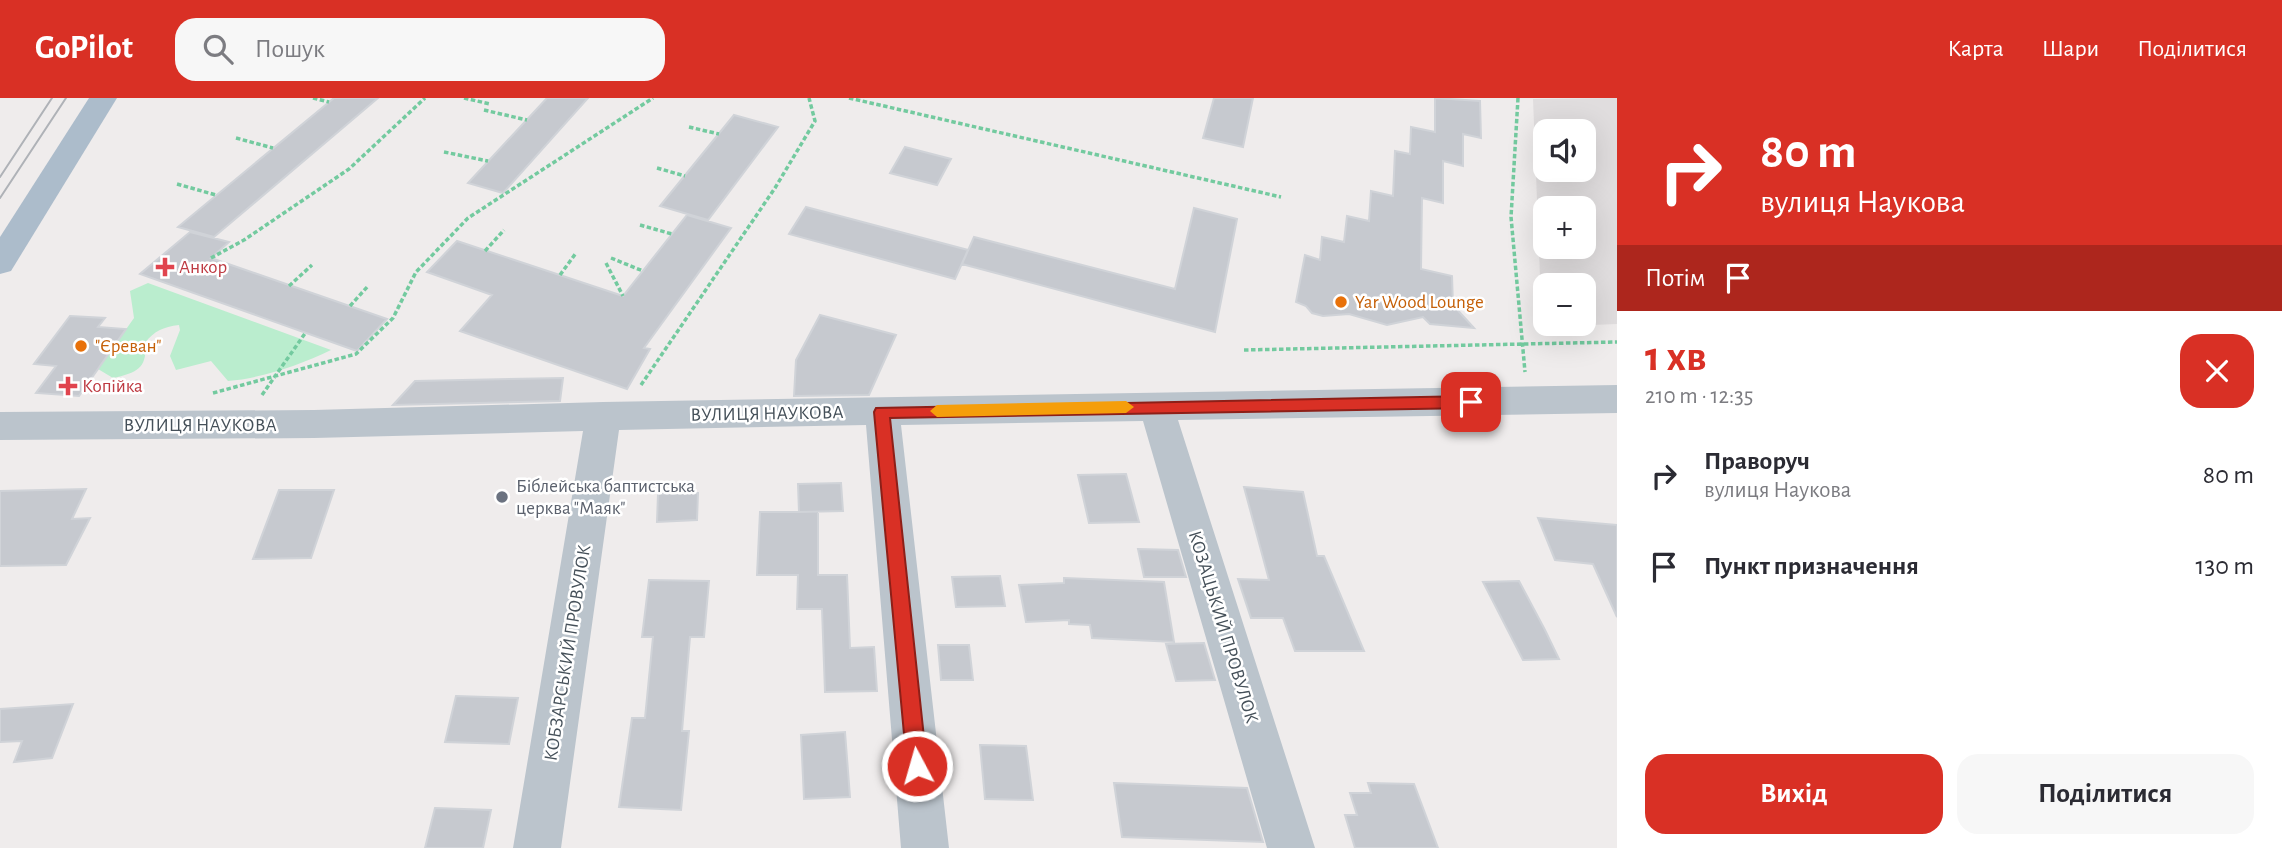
<!DOCTYPE html>
<html lang="uk">
<meta charset="utf-8">
<style>
body{margin:0;font-family:"Alegreya Sans",sans-serif;background:#f7f7f7;color:#2b2b33;height:100vh;display:flex;flex-direction:column;font-size:26px;white-space:nowrap}
*{box-sizing:border-box;margin:0}
p{font-size:23px;color:#7c7c81}
.icon{flex:none;width:38px;height:38px;fill:none;stroke:currentColor;stroke-width:2;stroke-linecap:round;stroke-linejoin:round}
.map{position:relative;flex:1;overflow:hidden}
.drawer{display:flex;flex-direction:column;background:#fff;width:665px}
.drawer>*{flex:none}
.guide{background:#d93025;color:#fff;overflow:hidden}
.fabs{position:absolute;left:1533px;top:21px;display:grid;gap:14px}
.fabs a{display:grid;place-items:center;width:63px;height:63px;border-radius:14px;background:#fff;box-shadow:0 7px 28px #0002;font-size:35px}
.pin{position:absolute;display:grid;place-items:center;width:60px;height:60px;color:#fff;margin:-30px;border-radius:14px;box-shadow:0 4px 10px #0006}
.me{position:absolute;width:77px;margin:-38px;rotate:354deg;stroke-linejoin:round;filter:drop-shadow(0 0 5px #0008)}
.turn{display:flex;align-items:center;gap:24px;height:147px;padding:0 28px;font-size:32px}
.turn .icon{width:91px;height:91px;stroke-width:2.5}
.turn b{display:block;font-size:49px;line-height:60px}
.then{display:flex;align-items:center;height:66px;padding:0 28px;background:#0003;gap:14px;font-size:26px}
.round{display:grid;place-items:center;flex:none;width:74px;height:74px;border-radius:21px;background:#f7f7f7}
.overview{display:flex;align-items:center;justify-content:space-between;height:119px;padding:0 28px}
h1{font-size:42px;font-weight:600;line-height:52px;color:#d93025}
.action{display:flex;gap:14px;margin-top:auto;padding:14px 28px}
.action a{flex:1;height:80px;border-radius:21px;background:#d93025;color:#fff;font-size:28px;font-weight:600;line-height:80px;text-align:center}
.action a+a{background:#f7f7f7;color:#2b2b33}
ul{padding:0;list-style:none}
li{display:flex;align-items:center;gap:21px;height:91px;padding:0 28px}
li div{flex:1}
li b{display:block;font-size:26px}
li em{font-style:normal}
header{display:flex;align-items:center;gap:42px;box-sizing:border-box;height:98px;padding:0 35px;background:#d93025;color:#fff}
header strong{font-size:33px}
nav{display:flex;gap:38px;margin-inline-start:auto;font-size:24px}
.search{width:490px;height:63px;background:#f7f7f7;display:flex;align-items:center;gap:18px;box-sizing:border-box;padding:0 24px;border-radius:21px;color:#7c7c81;font-size:26px}
main{display:flex;flex:1;min-height:0}
.map>svg:first-child{display:block}
.education{fill:#e0ddde;fill-rule:evenodd}
.green{fill:#baedce}
.building{fill:#c6c9cf;stroke:#d0d3d8;stroke-width:2}
.lines{fill:none;stroke-linecap:round;stroke-linejoin:round}
.path{stroke:#73ca9f;stroke-width:3.5;stroke-dasharray:4.5 2.5;stroke-linecap:butt}
.street{fill:#bbc4cc;fill-rule:evenodd}
.primary{fill:#acbccb;fill-rule:evenodd}
.tram{stroke:#afb2b7;stroke-width:2}
.route{fill:#d93025;stroke:#8d1f18;stroke-width:2}
.slow{fill:#f59e0b}
.health-dot{fill:#e0444e;stroke:#fff;stroke-width:2.5}
.food-dot{fill:#e8710a;stroke:#fff;stroke-width:2.5}
.worship-dot{fill:#6b7280;stroke:#fff;stroke-width:2.5}
.labels{text-anchor:middle;dominant-baseline:central;stroke-width:5;stroke-linejoin:round;paint-order:stroke}
.health-label{font-size:19px;fill:#be3a42;stroke:#fff;text-anchor:start}
.food-label{font-size:19px;fill:#c56008;stroke:#fff;text-anchor:start}
.street-label{font-size:19px;fill:#455059;stroke:#fff}
.worship-label{font-size:19px;fill:#5b616d;stroke:#fff;text-anchor:start}
</style>
<header>
<strong>GoPilot</strong>
<div class="search"><svg class="icon" aria-label="search" viewBox="0 0 24 24"><circle cx="10" cy="10" r="6"/><path d="M15 15l6 6"/></svg>Пошук</div>
<nav><a>Карта</a><a>Шари</a><a>Поділитися</a></nav>
</header>
<main>
<div class="map">
<svg width="1617" height="750" viewBox="0 0 1617 750">
<rect width="100%" height="100%" fill="#efecec"/>
<!-- education -->
<path class="education" d="M1617,0v226l-75,3 -9,-228zM1545,33h39v39h-39zM1545,110h39v39h-39zM1545,187h39v39h-39z"/>
<!-- green -->
<path class="green" d="M148,185l183,67c-31,15 -68,28 -103,31l-17,-20 -35,9 -6,-14 10,-26 -1,-5c-16,2 -25,6 -34,18 3,26 -10,30 -32,35l-15,-9 36,-51 -4,-27z"/>
<!-- building -->
<path class="building" d="M334,0h44l-164,139 -36,-10z
M547,0h41l-85,95 -35,-10z
M1214,0h39l-10,49 -40,-9z
M1435,0l45,3 1,37 -18,-4v32l-20,-5v42l-21,-5 -1,71 31,7 1,29 21,23 -44,-4 -7,-7 -36,8 -38,-11 -26,2 -11,-3 -6,-7 -10,-4 9,-47 15,5 2,-23 22,5 3,-26 22,5 2,-30 22,5 2,-45 15,3 1,-27 24,5z
M734,17l44,12 -70,93 -48,-14z
M905,49l46,12 -14,26 -47,-12z
M806,109l162,43 -13,29 -166,-45z
M1194,110l43,11 -22,113 -253,-68 12,-27 201,52z
M687,117l44,13 -87,120 6,1 -23,40 -167,-58 32,-36 -65,-23 30,-31 166,55z
M190,134l39,10 -18,16 176,61 -30,32 -217,-77z
M820,217l76,20 -27,60 -75,1 2,-36z
M70,218l35,2 -7,9 28,2 -47,67 -43,-3 20,-27 -22,-2z
M563,280l-3,23 -167,4 22,-24z
M1126,376l13,48 -50,1 -11,-48z
M841,385l2,28 -44,1 -1,-28z
M1244,389l59,5 14,64h7l40,95h-69l-12,-33h-32l-13,-39 31,1z
M86,391l-14,30 18,-1 -24,47 -66,1v-75z
M279,392h55l-23,68 -58,1z
M698,395l-1,27 -40,2 1,-28z
M760,414h58v63h29l3,73 24,-1 3,44 -52,1 -3,-83h-25l1,-34h-41z
M1538,420l79,7v92l-24,-53 -38,-4z
M1138,451l40,1 8,27h-42z
M1000,478l5,30 -49,1 -4,-30z
M1064,480l100,4 10,60 -82,-4 -2,-13 -21,-1v-4l-43,2 -7,-37 45,-2z
M649,482l60,1 -5,56h-14l-8,94h7l-8,79 -62,-3 13,-89h13l8,-81h-11z
M1519,483l26,49 14,29 -36,1 -40,-78z
M1204,545l11,37 -39,1 -10,-37z
M938,547h31l4,35h-32z
M456,598l62,2 -9,46 -64,-2z
M73,606l-21,54 -38,4 8,-21 -22,1v-33z
M845,634l5,65 -46,2 -3,-64z
M980,647l46,1 7,54 -48,-1z
M1114,685l133,5 16,54 -141,-5z
M1368,685l46,1 24,64h-83l-10,-33h12l-7,-22h21z
M435,710l56,2 -8,38h-58z"/>
<g class="lines">
<!-- path -->
<path class="path" d="M313,0l16,4
M464,0l26,6
M849,0l432,99
M1518,0l-7,119 14,155
M484,12l43,10
M689,29l30,7
M236,40l37,10
M444,54l44,9
M657,70l28,8
M177,86l39,11
M640,127l32,9
M485,153l19,-21
M211,160l33,-18 105,-71 76,-71
M611,160l32,13
M606,165l17,33
M560,177l16,-22
M289,188l23,-21
M350,208l18,-20
M1244,252l373,-8
M641,287l134,-197 40,-67 -6,-23
M213,295l143,-39 37,-36 23,-46 52,-54 185,-120
M262,297l44,-63"/>
<!-- street -->
<path class="street" d="M1617,287v28l-439,7 137,428h-48l-124,-427 -242,4 48,423h-48l-35,-423 -247,5 -58,418h-48l70,-417 -269,7 -314,2v-28l314,-2 289,-8z"/>
<!-- primary -->
<path class="primary" d="M89,0h28l-106,173 -11,3v-37z"/>
<!-- tram -->
<path class="tram" d="M0,79l52,-79
M0,100l66,-100"/>
</g>
<!-- route -->
<path class="route" d="M1471,298l8,6 -8,6 -581,10 37,348 -3,7 -7,3 -7,-3 -3,-7 -33,-354 2,-4z"/>
<!-- slow -->
<path class="slow" d="M1126,303l8,6 -8,6 -189,4 -7,-6 7,-6z"/>
<!-- markers -->
<g class="health-dot">
<path d="M161.5 158.5h7v7h7v7h-7v7h-7v-7h-7v-7h7z"/>
<path d="M64.5 277.5h7v7h7v7h-7v7h-7v-7h-7v-7h7z"/>
</g>
<g class="food-dot">
<circle cx="1341" cy="204" r="7"/>
<circle cx="81" cy="248" r="7"/>
</g>
<circle class="worship-dot" cx="502" cy="399" r="7"/>
<g class="labels">
<!-- health labels -->
<g class="health-label">
<text x="179" y="169">Анкор</text>
<text x="82" y="288">Копійка</text>
</g>
<!-- food labels -->
<g class="food-label">
<text x="1355" y="204">Yar Wood Lounge</text>
<text x="95" y="248">"Єреван"</text>
</g>
<!-- street labels -->
<g class="street-label">
<text transform="translate(767 316) rotate(-1)">ВУЛИЦЯ НАУКОВА</text>
<text x="200" y="327">ВУЛИЦЯ НАУКОВА</text>
<text transform="translate(1223 529) rotate(73)">КОЗАЦЬКИЙ ПРОВУЛОК</text>
<text transform="translate(568 555) rotate(-81)">КОБЗАРСЬКИЙ ПРОВУЛОК</text>
</g>
<!-- worship labels -->
<g class="worship-label">
<text x="516" y="388">Біблейська баптистська<tspan x="516" dy="22">церква "Маяк"</tspan></text>
</g>
</g>
</svg>
<div class="fabs">
<a><svg class="icon" aria-label="sound" viewBox="0 0 24 24"><path d="M4 9h4l5-4v14l-5-4H4zM17 9q2 3 0 6"/></svg></a>
<a>+</a>
<a>−</a>
</div>
<div class="pin" style="left:1471px;top:304px;background:#d93025"><svg class="icon" aria-label="arrive" viewBox="0 0 24 24"><path d="M6 21V4h12l-3 4 3 4H6"/></svg></div>
<svg class="me" style="left:917px;top:668px" viewBox="-20 -20 40 40"><circle r="17" fill="#d93025" stroke="#fff" stroke-width="3"/><path d="M0-11L8 9 0 5-8 9z" fill="#fff"/></svg>
</div>
<section class="drawer">
<div class="guide">
<div class="turn"><svg class="icon" aria-label="right" viewBox="0 0 24 24"><path d="M7 20v-9h11M14 6l5 5-5 5"/></svg><div><b>80 m</b>вулиця Наукова</div></div>
<div class="then">Потім<svg class="icon" aria-label="arrive" viewBox="0 0 24 24"><path d="M6 21V4h12l-3 4 3 4H6"/></svg></div>
</div>
<div class="overview"><div><h1>1 хв</h1><p>210 m · 12:35</p></div><a class="round" style="background:#d93025;color:#fff"><svg class="icon" aria-label="close" viewBox="0 0 24 24"><path d="M6 6l12 12M18 6L6 18"/></svg></a></div>
<ul>
<li><svg class="icon" aria-label="right" viewBox="0 0 24 24"><path d="M7 20v-9h11M14 6l5 5-5 5"/></svg><div><b>Праворуч</b><p>вулиця Наукова</p></div><em>80 m</em></li>
<li><svg class="icon" aria-label="arrive" viewBox="0 0 24 24"><path d="M6 21V4h12l-3 4 3 4H6"/></svg><div><b>Пункт призначення</b></div><em>130 m</em></li>
</ul>
<div class="action"><a>Вихід</a><a>Поділитися</a></div>
</section>
</main>
